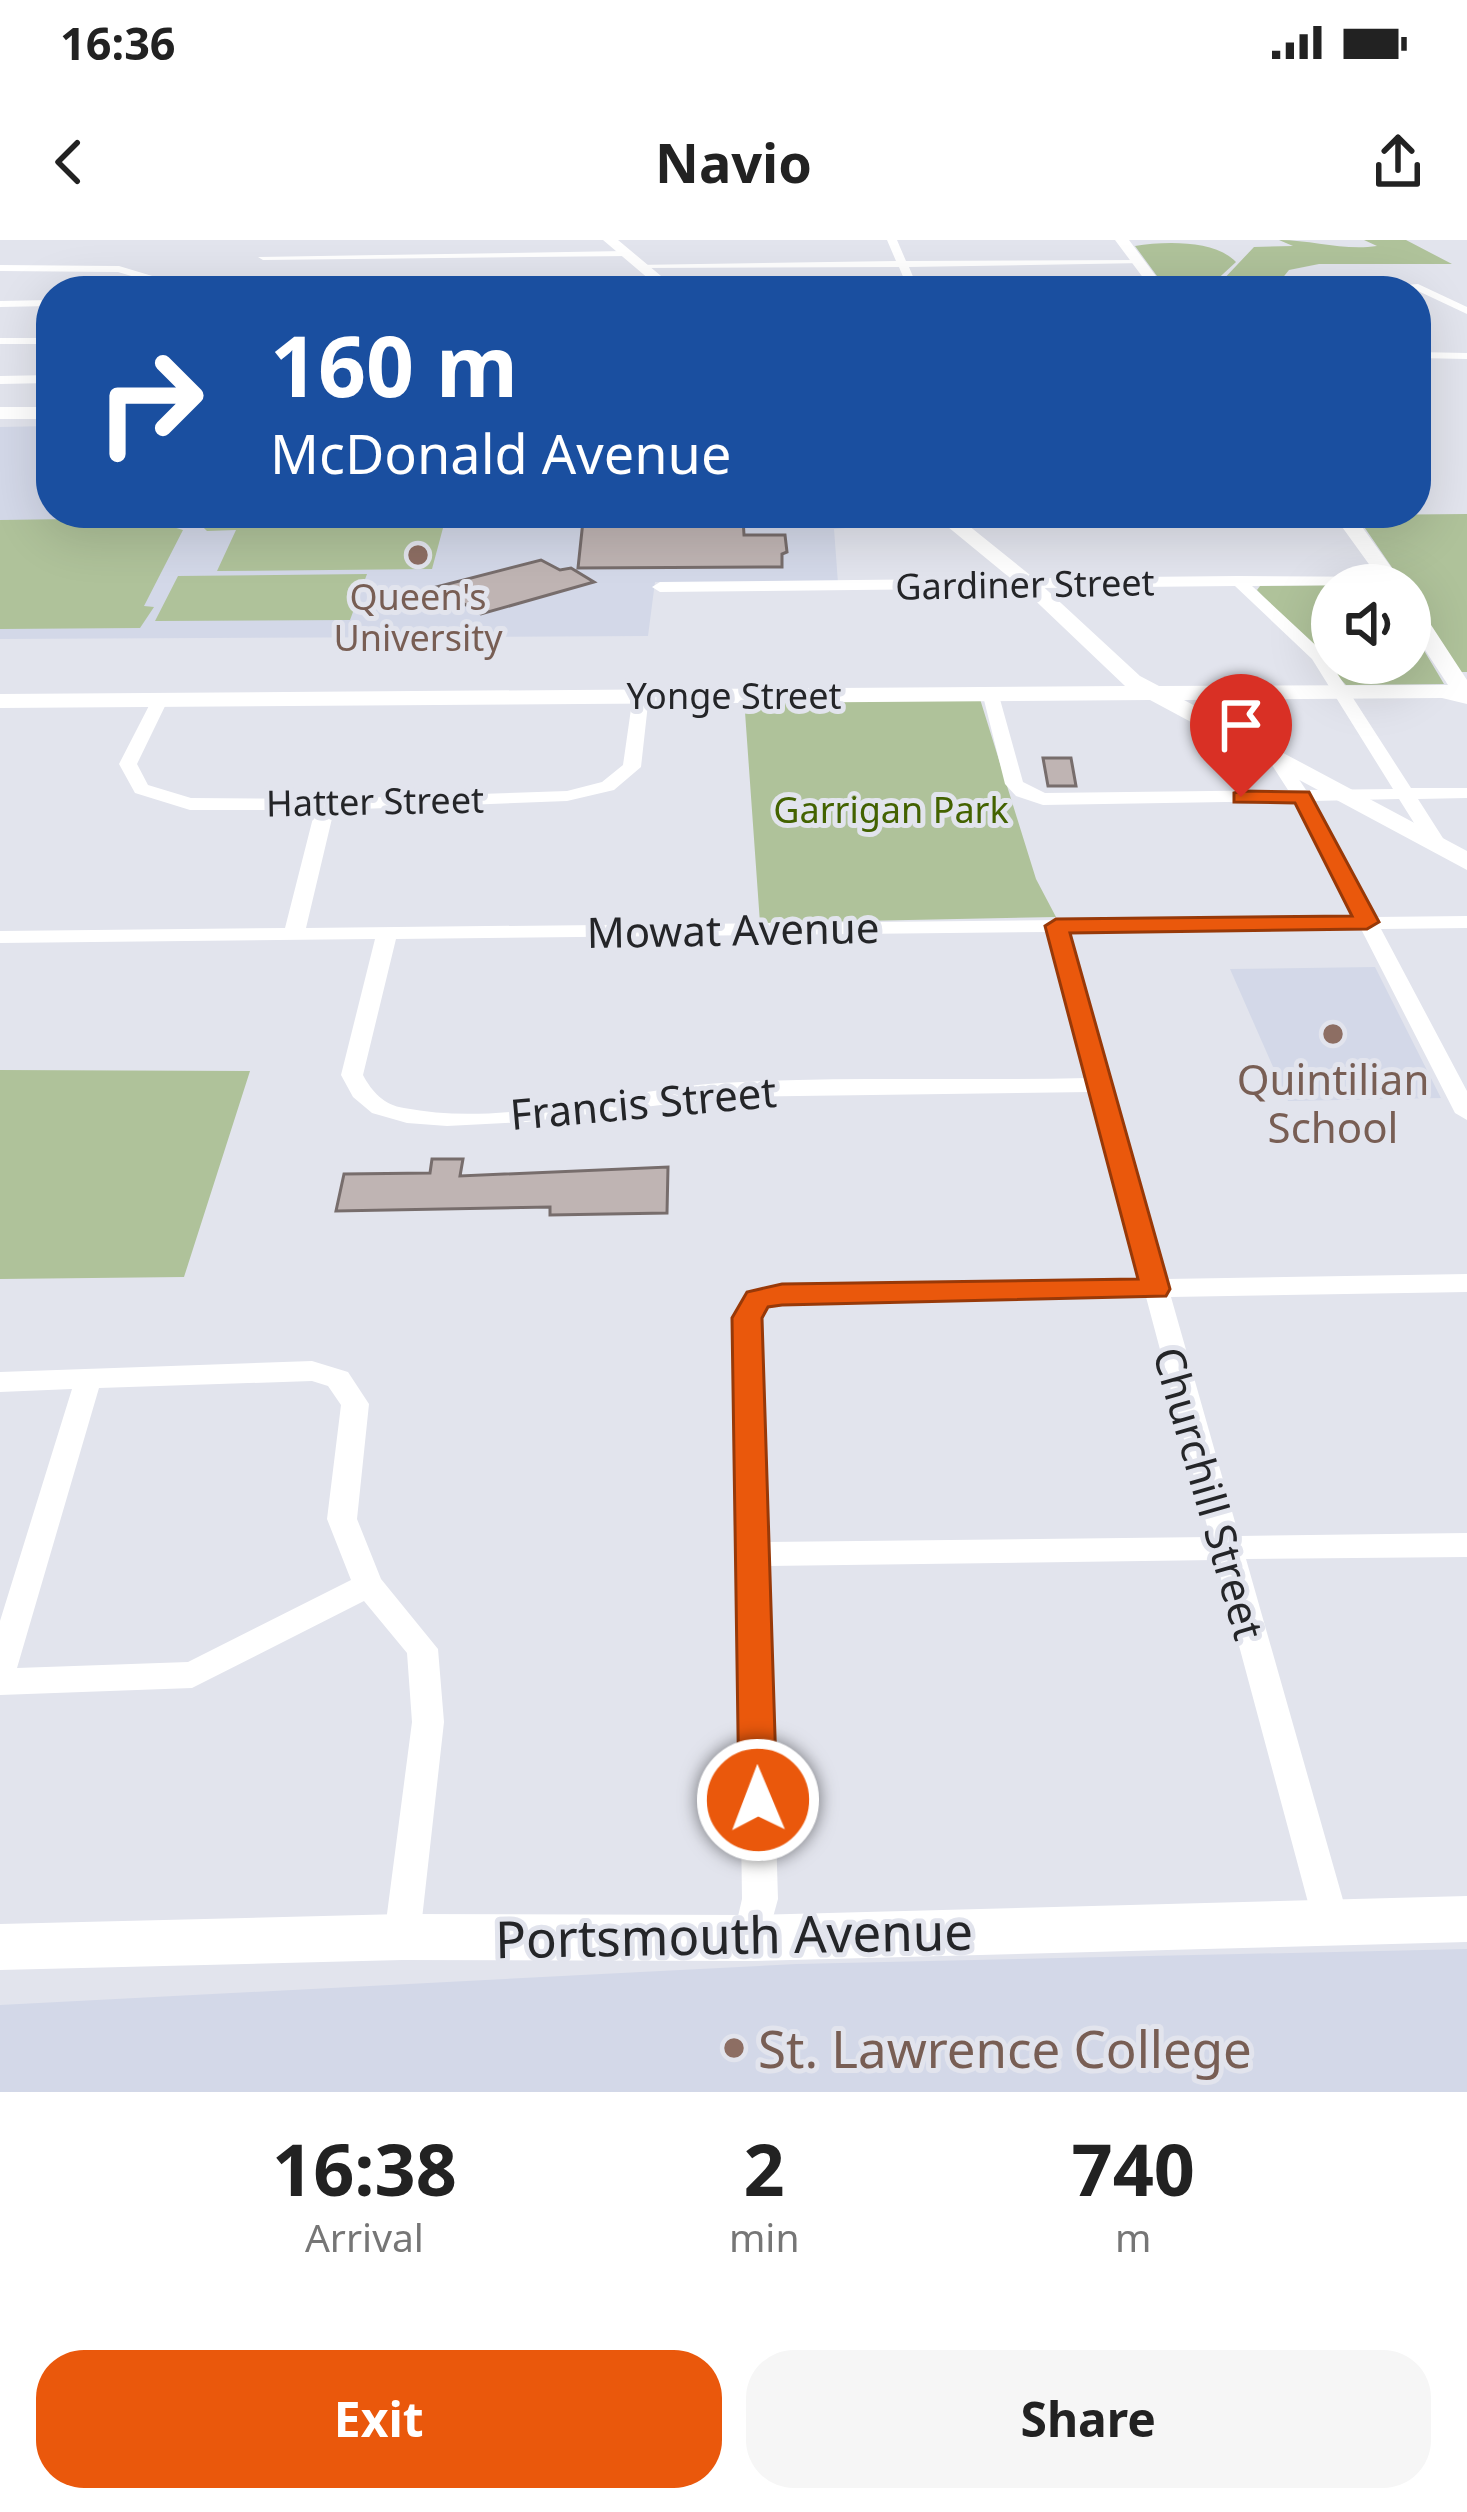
<!DOCTYPE html>
<style>
body{margin:0;font-family:"Noto Sans",sans-serif;background:#f6f6f6;color:#222;height:100vh;display:flex;flex-direction:column;font-size:45px;white-space:nowrap}
*{box-sizing:border-box;margin:0}
p{font-size:39px;color:#767676}
.icon{flex:none;width:66px;height:66px;fill:none;stroke:currentColor;stroke-width:2;stroke-linecap:round;stroke-linejoin:round}
.map{position:relative;height:1852px;overflow:hidden}
.side{display:flex;flex-direction:column;background:#fff;flex:1}
.side>*{flex:none}
.top-card{position:absolute;left:36px;top:36px;width:1395px;height:252px;border-radius:48px;box-shadow:0 12px 48px #0002;background:#1a4fa0;color:#fff;overflow:hidden}
.fabs{position:absolute;left:1311px;top:324px;display:grid;gap:24px}
.fabs a{display:grid;place-items:center;width:120px;height:120px;border-radius:50%;background:#fff;box-shadow:0 12px 48px #0002;font-size:60px}
.pin{position:absolute;display:grid;place-items:center;width:102px;height:102px;color:#fff;margin:-123px -51px;border-radius:50% 50% 50% 0;rotate:-45deg;box-shadow:0 0 12px #0007}
.pin .icon{rotate:45deg}
.me{position:absolute;width:132px;margin:-66px;rotate:359deg;stroke-linejoin:round;filter:drop-shadow(0 0 9px #0008)}
.turn{display:flex;align-items:center;gap:42px;height:252px;padding:0 36px;font-size:54px}
.turn .icon{width:156px;height:156px;stroke-width:2.5}
.turn b{display:block;font-size:84px;line-height:102px}
.eta{display:flex;justify-content:space-evenly;align-items:center;height:204px;text-align:center}
.eta b{font-size:72px;font-weight:700;line-height:84px}
.primary-button{display:flex;gap:24px;margin-top:auto;padding:24px 36px}
.primary-button a{flex:1;height:138px;border-radius:48px;background:#ea580c;color:#fff;font-size:48px;font-weight:700;line-height:138px;text-align:center}
.primary-button a+a{background:#f6f6f6;color:#222}
.status{display:flex;justify-content:space-between;align-items:center;height:84px;padding:0 60px;background:#fff;direction:ltr}
.status svg{height:33px;fill:currentColor}
header{display:flex;justify-content:space-between;align-items:center;height:156px;padding:0 36px;background:#fff;font-size:54px;font-weight:700}
.map>svg:first-child{display:block}
.built{fill:#d3d8e8}
.green{fill:#afc29a}
.building{fill:#bfb4b3;stroke:#776d6c;stroke-width:3}
.lines{fill:none;stroke-linecap:round;stroke-linejoin:round}
.street{fill:#fff;fill-rule:evenodd}
.secondary{fill:#fff;fill-rule:evenodd}
.primary{fill:#fff;fill-rule:evenodd}
.route{fill:#ea580c;stroke:#983908;stroke-width:3}
.education-dot{fill:#8d6e63;stroke:#e2e4ed;stroke-width:4.5}
.labels{text-anchor:middle;dominant-baseline:central;stroke-width:10;stroke-linejoin:round;paint-order:stroke}
.far-street-label{font-size:36px;fill:#242528;stroke:#e2e4ed}
.far-education-label{font-size:36px;fill:#785e54;stroke:#e2e4ed}
.far-park-label{font-size:36px;fill:#436201;stroke:#e2e4ed}
.street-label{font-size:42px;fill:#242528;stroke:#e2e4ed}
.education-label{font-size:42px;fill:#785e54;stroke:#e2e4ed}
.near-street-label{font-size:51px;fill:#242528;stroke:#e2e4ed}
.near-education-label{font-size:51px;fill:#785e54;stroke:#e2e4ed;text-anchor:start}
</style>
<div class="status"><b>16:36</b><svg viewBox="0 0 49 12"><path d="M0 12V9h3v3zM5 12V6h3v6zM10 12V3h3v9zM15 12V0h3v12zM26 1h20v11H26zM47 4h2v5h-2z"/></svg></div>
<header><svg class="icon" aria-label="back" viewBox="0 0 24 24"><path d="M15 5l-7 7 7 7"/></svg>Navio<svg class="icon" aria-label="share" viewBox="0 0 24 24"><path d="M12 15V3M7 8l5-5 5 5M5 13v7h14v-7"/></svg></header>
<div class="map">
<svg width="1467" height="1852" viewBox="0 0 1467 1852">
<rect width="100%" height="100%" fill="#e2e4ed"/>
<!-- built -->
<path class="built" d="M51,186v87h877l14,12 -20,-4 -88,8 4,54 -183,-1 -7,54 -648,3v-212z
M1375,727l66,131 -153,3 -58,-132z
M1467,1709v143h-1467v-87l797,-41z"/>
<!-- green -->
<path class="green" d="M1279,0c34,0 65,11 98,6l-13,-6h42l46,24h-133l-30,6 -17,21h-67l14,-7 35,-37 39,-1z
M1135,6c31,-5 80,-6 101,16l-26,24 -42,5z
M200,273h243l-12,15h12l-11,41 -215,2 19,-41 -29,1 -7,-7z
M1467,274v158h-9l-48,-78v-9h-6l-48,-70z
M143,278l40,12 -39,76 10,1 -14,21 -140,1v-109z
M367,334l-17,46 -195,1 23,-45z
M1332,345v78h78v-36l34,57 -98,1 -89,-95 3,-4z
M744,458l236,1 56,180 20,38 -296,6z
M0,830l250,1 -66,206 -184,2z"/>
<!-- building -->
<path class="building" d="M591,273h141v5h11l1,17h41l2,17 -5,2v13l-204,1 5,-47h7z
M541,320l19,10 11,-2 23,14 -113,32 -45,-27z
M1043,518h28l5,28h-28z
M432,919h31l-3,17 208,-9 -1,46 -117,2v-8l-214,4 8,-37 86,-1z"/>
<g class="lines">
<!-- street -->
<path class="street" d="M887,0h10l9,21 234,-1 5,3 -236,4 10,24h-10l-10,-24 -259,1 -5,-3 261,-4z
M626,11l4,5 -367,4 -5,-3z
M0,25l119,1 50,15 490,-4 5,3 -5,3 -491,4 -50,-15 -118,-1z
M1418,44l49,23v7l-51,-24 -92,1z
M51,60v6l-51,1v-6z
M0,98h51v6h-51z
M1416,112l51,1v6l-51,-1z
M51,135v8l-51,1v-8z
M900,273h48l-43,7 -5,-1z
M1238,336l158,1 3,3 -8,5 -139,1 72,67 87,135h56v10l-49,1 30,47 -10,6 -7,-2 -32,-51 -86,2 62,116 92,-1v12l-86,1 86,162v29l-12,-7 -94,-184 -293,3 98,347 301,-5v18l-296,5 68,239 228,-3v24l-221,2 103,362 -5,12 -13,5 -13,-5 -5,-12 -97,-361 -448,6 10,333 -14,51 -13,5 -13,-5 -5,-12 9,-39 -8,-580 15,-26 33,-8 359,-6 -51,-187 -366,5 -198,25 -79,4 -40,-3 -35,-10 -19,-16 -12,-22 34,-136 -375,4v-12l285,-3 30,-118h-125l-55,-17 -16,-29 35,-68 14,4 -31,64 11,21 43,13 135,1 241,-8 35,-9 21,-17 10,-70 8,-5 8,5 -8,72 -27,23 -47,11 -233,9 -28,118 1049,-11 -60,-116 -252,4 -27,-9 -11,-12 -23,-92 8,-5 8,5 25,90 22,11 243,-3 -18,-28 9,-5 6,1 21,32 87,-1 -81,-130 -77,-73 -575,6 -8,-5 8,-5zM1048,692l39,146c-122,3 -244,-2 -366,5 -103,7 -214,45 -317,25 -20,-3 -32,-16 -41,-33l33,-136zM1146,1057l64,240 -443,5 -7,-223 7,-13z
M312,1121l36,11 21,32 -12,115 24,60 57,70 6,73 -24,215 -5,12 -13,5 -13,-5 -5,-12 28,-215 -5,-69 -43,-52 -172,87 -192,7v-74l72,-232 -72,3v-20zM312,1141l16,5 13,19 -14,114 24,61 -163,82 -171,6 82,-280z"/>
<!-- secondary -->
<path class="secondary" d="M603,0h15l61,51h-16z
M1115,0h14l38,51h-14z
M931,273h22l82,66 105,97 19,10 289,-1 -38,-58v-23l8,1 49,75v24l-25,-6 -258,2 283,151v19l-317,-170 -1150,8v-14l1125,-8 -104,-99z
M1332,273h20l52,72h-20z
M1467,1656v46l-716,19 -349,-1 -402,10v-46l402,-10 349,1z"/>
<!-- primary -->
<path class="primary" d="M0,167h51v12h-51z"/>
</g>
<!-- route -->
<path class="route" d="M1241,551l68,1 70,130 -12,7 -297,4 100,356 -4,7 -384,9 -14,2 -6,11 15,482 -6,12 -13,5 -14,-5 -5,-12 -7,-482 15,-26 35,-8 356,-5 -93,-353 11,-7 296,-3 -57,-113 -61,-1v-9z"/>
<!-- markers -->
<g class="education-dot">
<circle cx="418" cy="315" r="12"/>
<circle cx="1333" cy="794" r="12"/>
<circle cx="734" cy="1808" r="12"/>
</g>
<g class="labels">
<!-- far-street labels -->
<g class="far-street-label">
<text transform="translate(1025 344) rotate(-1)">Gardiner Street</text>
<text x="734" y="455">Yonge Street</text>
<text transform="translate(375 561) rotate(-1)">Hatter Street</text>
</g>
<!-- far-education labels -->
<g class="far-education-label">
<text x="418" y="356">Queen's<tspan x="418" dy="41">University</tspan></text>
</g>
<!-- far-park labels -->
<g class="far-park-label">
<text x="891" y="569">Garrigan Park</text>
</g>
<!-- street labels -->
<g class="street-label">
<text transform="translate(733 689) rotate(-1)">Mowat Avenue</text>
<text transform="translate(643 862) rotate(-5)">Francis Street</text>
<text transform="translate(1210 1253) rotate(74)">Churchill Street</text>
</g>
<!-- education labels -->
<g class="education-label">
<text x="1333" y="838">Quintilian<tspan x="1333" dy="48">School</tspan></text>
</g>
<!-- near-street labels -->
<g class="near-street-label">
<text transform="translate(734 1694) rotate(-1)">Portsmouth Avenue</text>
</g>
<!-- near-education labels -->
<g class="near-education-label">
<text x="758" y="1808">St. Lawrence College</text>
</g>
</g>
</svg>
<div class="fabs">
<a><svg class="icon" aria-label="sound" viewBox="0 0 24 24"><path d="M4 9h4l5-4v14l-5-4H4zM17 9q2 3 0 6"/></svg></a>
</div>
<div class="pin" style="left:1241px;top:557px;background:#d93025"><svg class="icon" aria-label="arrive" viewBox="0 0 24 24"><path d="M6 21V4h12l-3 4 3 4H6"/></svg></div>
<svg class="me" style="left:758px;top:1560px" viewBox="-20 -20 40 40"><circle r="17" fill="#ea580c" stroke="#fff" stroke-width="3"/><path d="M0-11L8 9 0 5-8 9z" fill="#fff"/></svg>
<div class="top-card">
<div class="turn"><svg class="icon" aria-label="right" viewBox="0 0 24 24"><path d="M7 20v-9h11M14 6l5 5-5 5"/></svg><div><b>160 m</b>McDonald Avenue</div></div>
</div>
</div>
<section class="side">
<div class="eta">
<div><b>16:38</b><p>Arrival</p></div>
<div><b>2</b><p>min</p></div>
<div><b>740</b><p>m</p></div>
</div>
<div class="primary-button"><a>Exit</a><a>Share</a></div>
</section>
